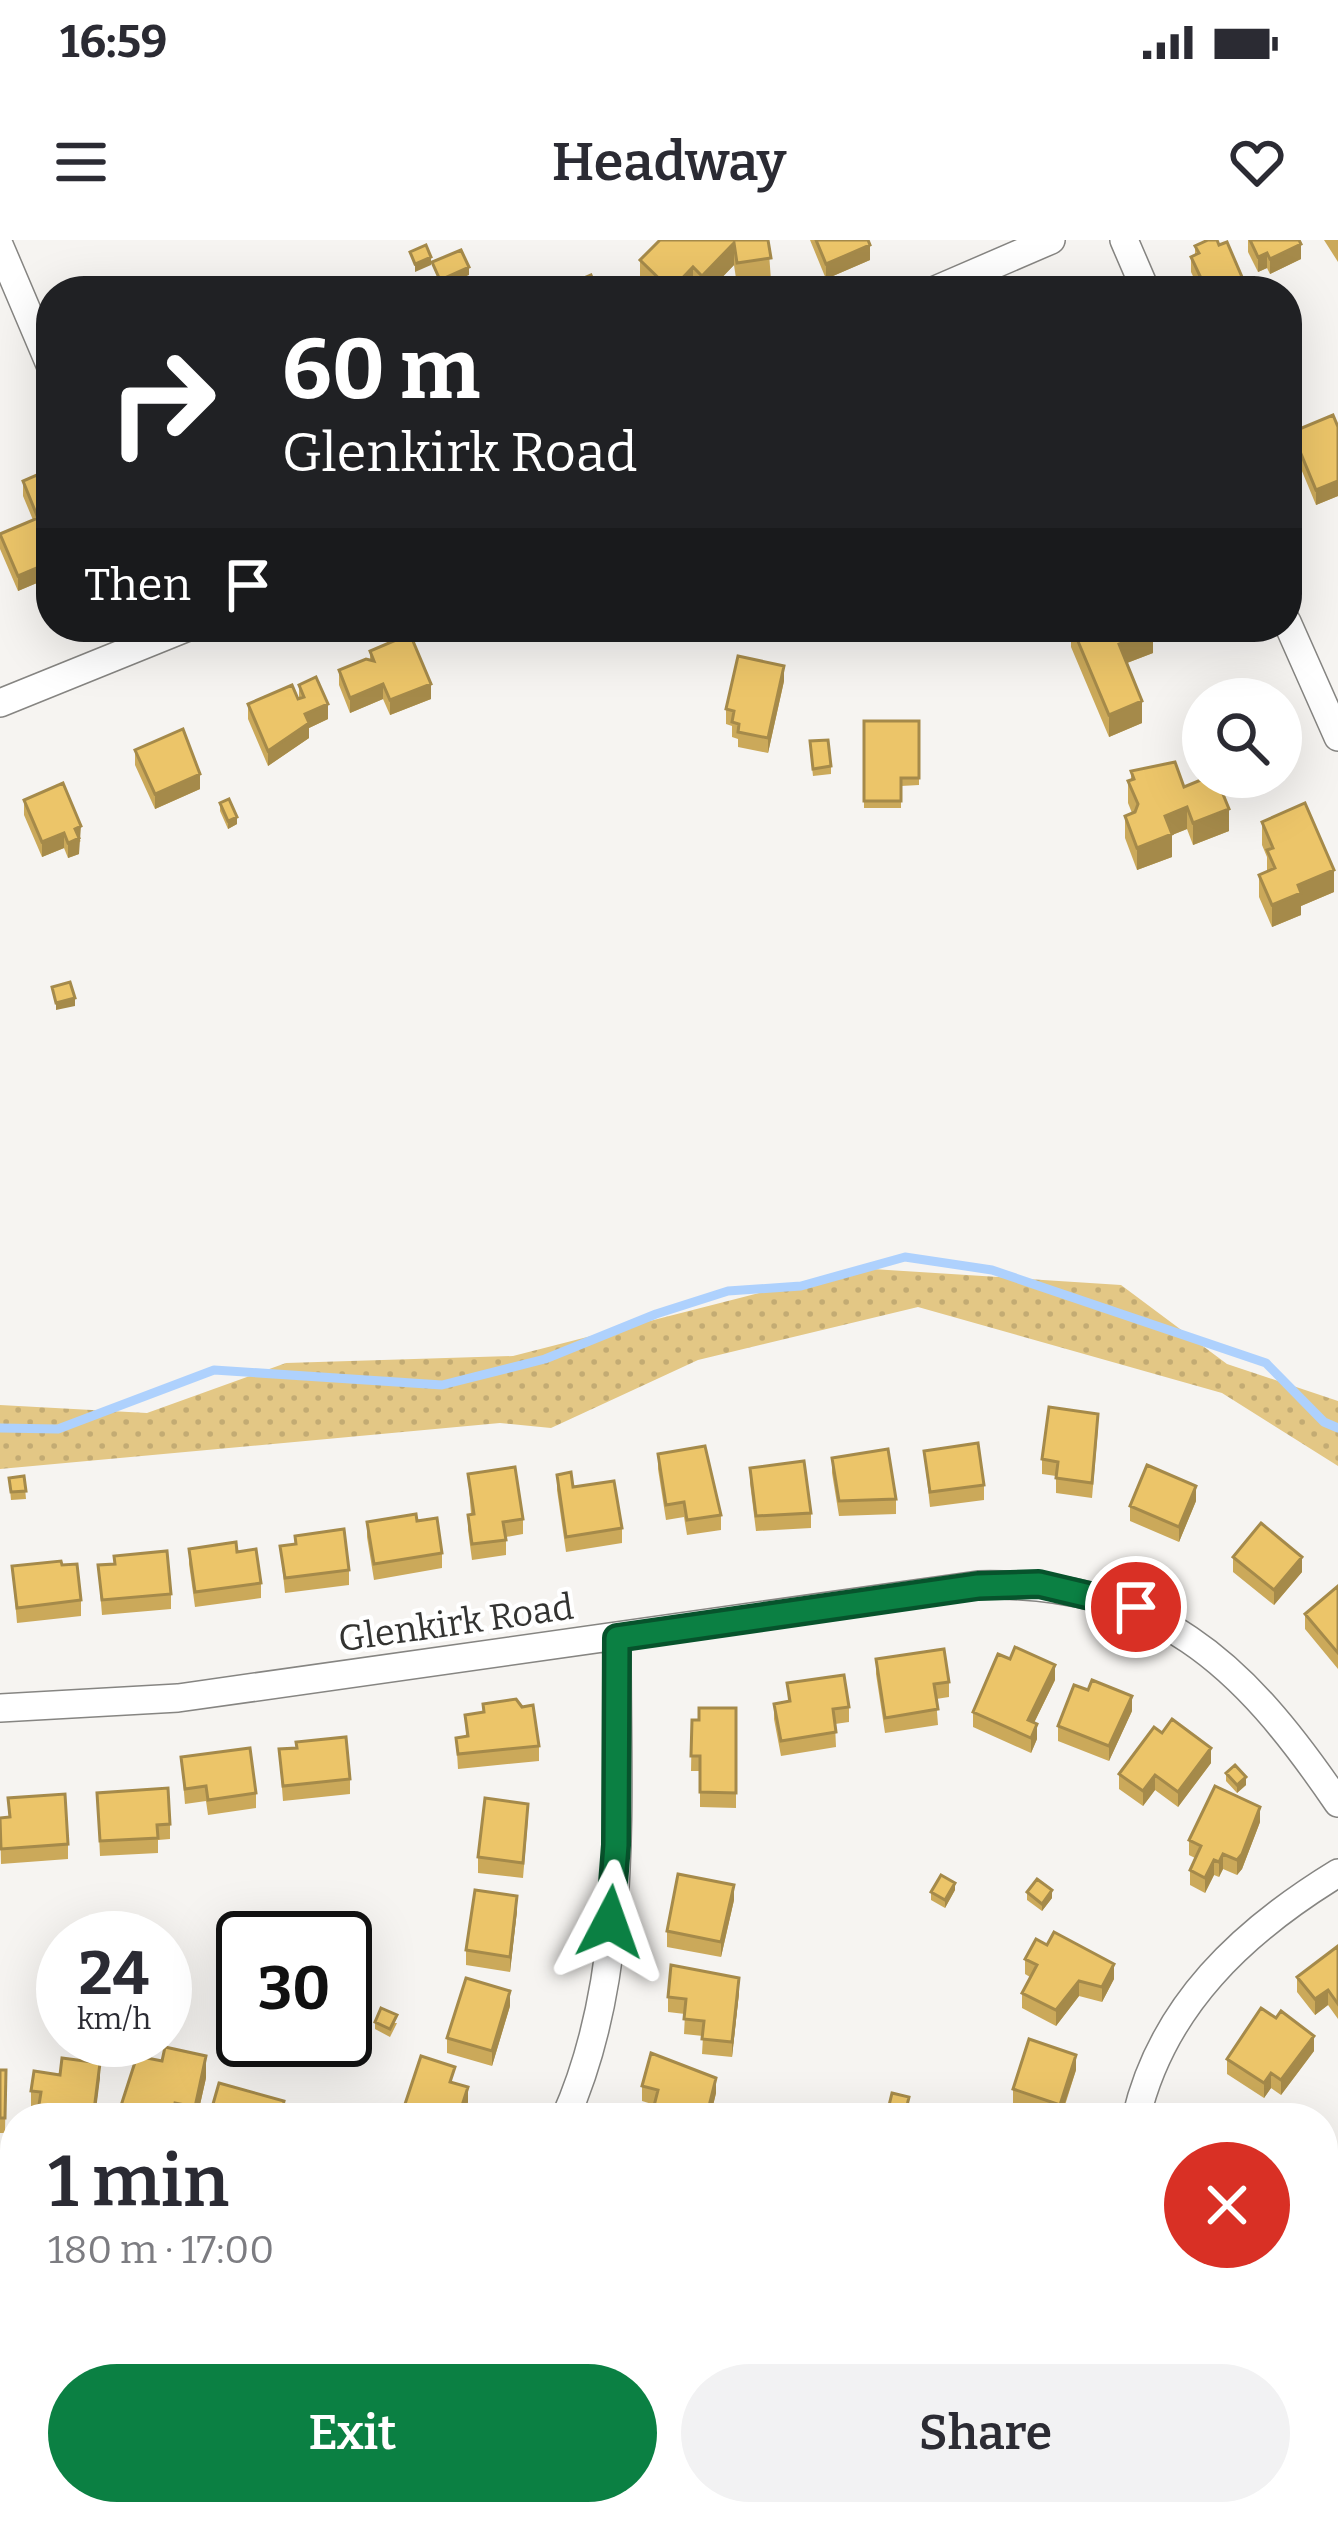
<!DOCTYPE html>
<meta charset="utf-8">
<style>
body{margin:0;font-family:Bitter,serif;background:#f2f2f3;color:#2b2b33;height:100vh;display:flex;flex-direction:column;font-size:45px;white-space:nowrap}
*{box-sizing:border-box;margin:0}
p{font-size:39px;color:#7c7c81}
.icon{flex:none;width:66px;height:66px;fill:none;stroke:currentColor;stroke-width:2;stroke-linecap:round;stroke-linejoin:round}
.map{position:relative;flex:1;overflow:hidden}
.sheet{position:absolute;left:0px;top:1863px;width:1338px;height:423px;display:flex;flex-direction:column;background:#fff;border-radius:48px 48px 0 0;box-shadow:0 12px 48px #0002}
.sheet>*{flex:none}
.guide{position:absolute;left:36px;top:36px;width:1266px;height:366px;border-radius:48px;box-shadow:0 12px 48px #0002;background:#202124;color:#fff;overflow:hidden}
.tools{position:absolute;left:1182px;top:438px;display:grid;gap:24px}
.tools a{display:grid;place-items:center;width:120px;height:120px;border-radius:50%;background:#fff;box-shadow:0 12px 48px #0002;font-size:60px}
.speed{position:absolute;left:36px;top:1671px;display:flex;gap:24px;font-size:60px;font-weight:700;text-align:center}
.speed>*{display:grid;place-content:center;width:156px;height:156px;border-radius:50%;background:#fff;box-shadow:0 12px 48px #0002;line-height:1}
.speed small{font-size:30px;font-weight:400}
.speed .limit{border:6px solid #111;border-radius:18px;background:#fff;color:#111}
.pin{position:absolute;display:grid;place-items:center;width:102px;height:102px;color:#fff;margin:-51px;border:6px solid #fff;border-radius:50%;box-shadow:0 3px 12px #0007}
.me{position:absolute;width:132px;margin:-66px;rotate:4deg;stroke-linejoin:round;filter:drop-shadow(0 0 9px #0008)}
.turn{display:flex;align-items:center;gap:42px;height:252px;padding:0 48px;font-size:54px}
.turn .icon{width:156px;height:156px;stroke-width:2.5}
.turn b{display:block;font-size:84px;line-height:102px}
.then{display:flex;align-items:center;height:114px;padding:0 48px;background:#0003;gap:24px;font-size:45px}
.round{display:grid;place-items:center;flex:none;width:126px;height:126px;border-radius:63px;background:#f2f2f3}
.overview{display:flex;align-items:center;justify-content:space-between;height:204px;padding:0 48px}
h1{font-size:72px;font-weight:600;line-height:90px}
.primary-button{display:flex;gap:24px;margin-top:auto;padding:24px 48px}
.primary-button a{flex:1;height:138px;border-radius:72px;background:#0b8043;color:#fff;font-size:48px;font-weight:600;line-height:138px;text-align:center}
.primary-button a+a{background:#f2f2f3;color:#2b2b33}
.status{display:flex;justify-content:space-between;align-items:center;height:84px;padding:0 60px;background:#fff;direction:ltr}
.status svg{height:33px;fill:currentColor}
header{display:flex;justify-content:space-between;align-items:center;height:156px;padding:0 48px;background:#fff;font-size:54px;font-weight:600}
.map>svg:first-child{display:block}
.park{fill:url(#park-dots)}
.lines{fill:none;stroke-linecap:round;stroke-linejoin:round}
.stream{stroke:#aed1fd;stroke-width:9}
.minor-casing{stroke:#868582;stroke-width:30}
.minor{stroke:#fff;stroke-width:27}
.wall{fill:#cba95a}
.shaded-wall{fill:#a58a4a}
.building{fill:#ecc569;stroke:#a58a4a;stroke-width:3}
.route-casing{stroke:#07532c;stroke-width:30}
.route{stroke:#0b8043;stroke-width:21}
.labels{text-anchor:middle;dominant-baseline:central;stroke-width:9;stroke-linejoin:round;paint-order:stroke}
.street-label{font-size:36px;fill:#333331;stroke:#fff}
</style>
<div class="status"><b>16:59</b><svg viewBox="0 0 49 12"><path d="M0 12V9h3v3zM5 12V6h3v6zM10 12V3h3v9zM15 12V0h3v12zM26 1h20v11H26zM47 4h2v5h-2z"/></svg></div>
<header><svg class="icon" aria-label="menu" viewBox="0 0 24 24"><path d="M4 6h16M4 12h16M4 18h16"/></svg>Headway<svg class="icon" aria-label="heart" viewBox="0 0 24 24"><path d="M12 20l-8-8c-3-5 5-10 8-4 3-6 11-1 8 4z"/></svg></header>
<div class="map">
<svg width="1338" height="2285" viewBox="0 0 1338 2285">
<defs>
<pattern id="park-dots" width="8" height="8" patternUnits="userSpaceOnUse" patternTransform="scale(3)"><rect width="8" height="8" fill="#e3c785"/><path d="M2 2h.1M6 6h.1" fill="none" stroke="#c3ab73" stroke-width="1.8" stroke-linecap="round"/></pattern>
</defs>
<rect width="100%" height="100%" fill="#f6f4f1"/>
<!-- park -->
<path class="park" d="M857,1028l264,17 106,79 111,37v65l-116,-73 -304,-86 -220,53 -147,68 -51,-5 -500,46v-64l147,8 139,-50 227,-7z"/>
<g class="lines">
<!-- stream -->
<path class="stream" d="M0,1188l58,1 156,-59 228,15 103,-26 111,-45 72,-23 73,-5 104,-29 87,13 274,93 58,59 14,6"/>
<defs>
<path id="minor" d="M1124,0l22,51
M0,7l51,120
M933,51l118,-51
M1287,382l51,115
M0,463l188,-76
M0,1468l178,-10 800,-113c179,-4 264,77 360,218
M565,1878c66,-147 51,-323 52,-480
M1136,1878c26,-112 107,-187 202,-245
M0,1968l15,1
M0,2212l15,-127
M721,2271l17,14
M1093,2285l2,-14"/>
</defs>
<!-- minor casing -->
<use href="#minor" class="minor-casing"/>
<!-- minor -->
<use href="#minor" class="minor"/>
</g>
<!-- wall -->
<path class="wall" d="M768,0l3,40 -34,5 -3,-20 -25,26 -16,-2 -1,2h-43l-9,-9v-22z
M810,0h58l2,20 -44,19z
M1248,0h51l2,19 -31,15 -3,-6 -9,4 -10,-20z
M1324,0h14v22z
M1219,5l29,46h-48l-9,-19v-15l4,-2v-9z
M1338,187v69l-22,9 -24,-58v-15z
M23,241l28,2v94l-33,14 -18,-42v-15l33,-14 -10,-24z
M888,387h50v10l-48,5z
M1071,387h80l2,26 -26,10 15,60 -33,14 -38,-90z
M370,411l61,48 -41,16 -7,-16 -33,14 -11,-28v-15l31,-10z
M784,441l-16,72 -30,-6v-8l-6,-2v-11l-6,-2v-15z
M299,445l29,34 -19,9v10l-41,28 -20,-47v-15l51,-5z
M864,481h55v64l-18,1v22h-37z
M810,509l21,17v8l-18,2z
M135,510l65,39 -45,20 -20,-44z
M1131,531l53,16 45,44 -36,14 -6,-16 -15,6v22l-35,13 -12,-32v-22l7,-3 -4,-10v-22l3,-1z
M24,560l57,41 -2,1v12l-11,4 -4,-10 -22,9 -18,-42z
M220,563l17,21 -9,5 -8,-18z
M1262,582l72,70 -33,14v9l-29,12 -13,-30v-22l8,-4v-14l-5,-12z
M1098,1189l-6,69 -36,-5v-17l-14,-2v-15z
M924,1211l60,34v15l-54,7z
M658,1214l63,61v15l-34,5 -3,-18 -18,3 -8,-51z
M832,1218l64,41v15l-57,2 -7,-43z
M750,1228l61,45v15l-55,3 -6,-48z
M468,1234l55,45v15l-17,3v18l-34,5 -4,-30v-15l3,-1z
M557,1235l65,53v15l-56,9 -9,-62z
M24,1236l2,23 -15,1 -2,-22z
M1196,1261l-17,41 -49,-21v-15z
M417,1281l25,32v15l-68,12 -7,-43v-15z
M295,1296l54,34v15l-64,8 -5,-47 15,-2z
M189,1309l48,3 24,31v15l-66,9 -6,-43z
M1233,1317l69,15 -28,33 -41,-33z
M62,1325l19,35v16l-64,7 -5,-57z
M98,1325l73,29v15l-69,6z
M1338,1346v83l-33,-40v-15z
M876,1419l73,23v15l-13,2 2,26 -53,8 -9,-59z
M1055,1440l-21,43 3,16 -6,14 -58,-26v-15z
M787,1443l62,24v15l-14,2 1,23 -55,9 -7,-37v-15l14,-2z
M483,1464l56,42v15l-81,8 -2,-31 10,-2 -1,-21 18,-3z
M736,1468v100l-36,-1v-36h-9l1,-51h7z
M1132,1471l-23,50 -51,-20v-15z
M279,1509l71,30v15l-67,7z
M181,1517l75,36v15l-48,7 -2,-14 -21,3z
M1211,1523l-33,44 -23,-17 -12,16 -24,-17v-15z
M1226,1533l20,12 -9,8 -11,-12z
M97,1553l73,31v15l-12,1v13l-58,3z
M8,1558l60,46v15l-67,5 -1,-46 9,-1z
M528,1579l-5,59 -45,-5v-16z
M1260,1582l-18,47 -5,6 -14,-6 -4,8 -5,-2 -9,18 -15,-8v-15l5,-12 -6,-3v-15z
M955,1650l-10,18 -14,-8v-8z
M1027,1652l25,6 -10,13 -15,-11z
M734,1660l-13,57 -54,-10v-16z
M517,1671l-7,61 -44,-7v-15z
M1047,1705l67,34 -12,23 -23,-6 -23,30 -34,-18v-15l8,-16 -5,-3v-15z
M1338,1706v73l-10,-14 -13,10 -18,-23v-15z
M739,1753l-7,64 -30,-3 1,-18 -19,-2 1,-20 -17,-2v-15z
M510,1766l-18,60 -45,-13v-15z
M375,1782l22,1 -7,14 -15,-8z
M1314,1811l-33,44 -10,-7 -7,10 -37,-24v-15z
M0,1830h6l-1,63h-5z
M1076,1830l-15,48h-8l-40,-14v-15z
M100,1838l-61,29 -8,-1v-15z
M206,1838l-9,40h-80z
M455,1843l13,19 -5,16h-58v-14z
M642,1846l74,7 -6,25h-57l2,-13 -13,-4z
M824,2271h71l11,14h-72l-10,-11z
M1168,2271h31v3z"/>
<!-- shaded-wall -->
<path class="shaded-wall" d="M734,3v22l-25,26h-7v-15z
M1301,4v15l-31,15v-15z
M870,5v15l-44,19v-15z
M1267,13v15l-9,4v-15z
M431,17v8l-16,7v-8z
M469,27v8l-29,13v-8z
M693,27v22l-22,2v-1z
M1296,158v8l-9,4v-8z
M1338,241v15l-22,9v-15z
M51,322v15l-33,14v-15z
M1153,391v22l-34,13v-22z
M784,426v15l-16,72v-15z
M383,444v15l-33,14v-15z
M431,444v15l-41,16v-15z
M1142,461v22l-33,14v-22z
M328,464v15l-19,9v10l-41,28v-15l37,-37z
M200,534v15l-45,20v-15z
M1187,567v22l-15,6v22l-35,13v-22l28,-32z
M1229,569v22l-36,14v-22z
M237,577v7l-9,5v-8z
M81,586l-2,28 -11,4v-15l7,-14z
M64,593v15l-22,9v-15z
M1334,630v22l-33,14v9l-29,12v-22l26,-20z
M75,758v8l-19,4v-7z
M1196,1246v15l-17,41v-15z
M1302,1317v15l-28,33v-15z
M1055,1425v15l-27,55v-15z
M1132,1456v15l-23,50v-15z
M1037,1484v15l-6,14v-15z
M1211,1508v15l-33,44v-15z
M1155,1535v15l-12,16v-15z
M1246,1537v8l-9,8v-8z
M1260,1567v15l-18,47 -5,6v-15z
M1223,1614v15l-4,8v-15z
M1214,1620v15l-9,18v-15z
M955,1643v7l-10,18v-8z
M734,1645v15l-13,57v-15z
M1052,1650v8l-10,13v-7z
M517,1656v15l-7,61v-15z
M1114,1724v15l-12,23v-15z
M739,1738v15l-7,64v-15z
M1079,1741v15l-23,30v-16z
M1328,1750v15l-13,10v-16z
M510,1751v15l-18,60v-15z
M1314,1796v15l-33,44v-15z
M1076,1815v15l-16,48v-13z
M206,1816v22l-9,40h-2v-11z
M100,1823v15l-5,40h-2z
M1271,1833v15l-7,10v-15z
M716,1838v15l-6,25h-4z
M468,1847v15l-5,16h-5z
M617,2271h3v11l-2,3h-12z"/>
<!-- building -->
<path class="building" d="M660,0h108l3,18 -34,5 -3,-20 -32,33 -9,-9 -22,23 -31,-30z
M816,0h52l2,5 -44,19z
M1208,0h9l2,5 8,-3 21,49h-41l-16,-34 8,-4 -4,-7z
M1250,0h49l2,4 -31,15 -3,-6 -9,4z
M426,5l5,12 -16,7 -5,-12z
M461,10l8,17 -29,13 -8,-18z
M591,35l7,16h-44z
M1287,137l9,21 -9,4z
M1333,175l5,12v54l-22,9 -24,-58z
M46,231l5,12v79l-33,14 -18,-42 38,-16 -15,-37z
M1072,387h79l2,4 -34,13 23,57 -33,14z
M410,394l21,50 -41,16 -7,-16 -33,14 -11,-28 27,-11 8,2 -4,-10z
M738,416l46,10 -16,72 -30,-6 1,-8 -7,-2 2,-11 -8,-2z
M316,437l12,27 -23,10 4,9 -41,28 -20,-47 44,-19 6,14 6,-2 -5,-12z
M864,481h55v57h-18v23h-37z
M183,489l17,45 -45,20 -20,-44z
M828,500l3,26 -18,3 -3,-28z
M1175,522l9,25 24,-10h8l13,32 -36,14 -6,-16 -22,9 7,18 -35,14 -12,-32 10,-4 3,-8 -10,-23 6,-2 -3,-8z
M63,543l18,43 -6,3 4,9 -11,5 -4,-10 -22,9 -18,-42z
M229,559l8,18 -9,4 -8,-18z
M1305,563l29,67 -36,15 3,8 -29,12 -13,-30 16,-7 -8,-18 6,-2 -11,-26z
M70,742l5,16 -19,5 -4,-16z
M1049,1167l49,7 -6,69 -36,-5 2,-16 -16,-3z
M978,1203l6,42 -54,7 -6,-41z
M705,1206l16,69 -34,5 -3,-18 -18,3 -8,-51z
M888,1209l8,50 -57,2 -7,-43z
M804,1221l7,52 -55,3 -6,-48z
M1147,1225l49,21 -17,41 -49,-21z
M515,1227l8,52 -20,3 3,18 -34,4 -4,-29 6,-1 -6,-40z
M571,1232l2,15 41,-6 8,47 -56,9 -9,-62z
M24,1236l2,15 -15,1 -2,-14z
M416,1274l1,7 20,-3 5,35 -68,11 -7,-42z
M1261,1283l41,34 -28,33 -41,-33z
M344,1289l5,41 -64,8 -5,-32 16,-2 -1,-8z
M236,1302l1,10 19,-3 5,34 -66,9 -6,-43z
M167,1311l4,43 -69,6 -4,-35 17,-1 -1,-8z
M61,1321l1,4 15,-1 4,36 -64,8 -5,-42z
M1338,1346v67l-33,-39z
M1015,1407l40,18 -27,55 9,4 -6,14 -58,-26 25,-58 12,5z
M944,1409l5,33 -15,2 4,25 -53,9 -9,-59z
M844,1435l5,32 -16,2 3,23 -55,9 -7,-37 16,-3 -3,-18z
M1092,1440l40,16 -23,50 -51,-20 16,-41 14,5z
M516,1459l6,8 11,-2 6,41 -81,8 -2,-16 12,-2 -3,-21 19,-3 -1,-8z
M699,1468h37v85l-36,-1v-36h-9l1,-36h7z
M1172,1479l39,29 -33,44 -23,-17 -12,16 -24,-17 35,-47 8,6z
M346,1497l4,42 -67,7 -4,-37 18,-1 -1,-6z
M250,1508l6,45 -48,7 -2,-14 -21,3 -4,-32z
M1235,1525l11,12 -9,8 -11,-12z
M1215,1546l45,21 -18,47 -5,6 -14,-6 -4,8 -5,-2 -9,18 -15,-8 11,-24 -12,-6z
M168,1548l2,36 -13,1 1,13 -58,3 -3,-48z
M65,1554l3,50 -67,5 -1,-31 10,-1 -2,-19z
M485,1558l43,6 -5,59 -45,-6z
M678,1634l56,11 -13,57 -54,-11z
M941,1635l14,8 -10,17 -14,-8z
M1037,1639l15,11 -10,14 -15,-12z
M475,1650l42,6 -7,61 -44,-7z
M1054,1692l60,32 -12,23 -23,-6 -23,29 -34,-17 15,-28 -12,-6 11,-20 11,6z
M1338,1706v58l-10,-14 -13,9 -18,-22z
M671,1725l68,13 -7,64 -30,-3 2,-18 -20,-2 2,-20 -18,-2z
M466,1738l44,13 -18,60 -45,-13z
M381,1768l16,7 -7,14 -15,-7z
M1261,1768l15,10 5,-7 33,25 -33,44 -10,-7 -7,10 -37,-24z
M1029,1799l47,16 -16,50 -47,-16z
M165,1807l41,9 -11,51 -20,-4 -3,13 -18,-4 -1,6h-36l20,-62 25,5z
M651,1813l65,25 -10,40h-34l1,-3 -20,-5 5,-20 -16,-4z
M421,1816l34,11 -5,15 18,5 -10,31h-37l3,-7 -19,-7z
M62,1818l38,5 -7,55h-56l4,-26 -10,-1 3,-20 26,4z
M0,1830h6l-1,48h-5z
M219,1843l65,18 -4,17h-71z
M892,1853l17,4 -5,21 -17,-4z
M68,2271h45l-3,14h-53l2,-8 7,1z
M547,2271h70l-11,14h-70z
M835,2271h60l11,12 -2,2h-55z
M983,2271h34l-3,14h-31z"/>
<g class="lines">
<defs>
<path id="route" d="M610,1682l6,-77 1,-207 361,-52 61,-2 97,23"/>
</defs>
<!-- route casing -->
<use href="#route" class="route-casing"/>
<!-- route -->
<use href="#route" class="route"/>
</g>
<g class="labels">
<!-- street labels -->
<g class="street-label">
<text transform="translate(456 1383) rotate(-8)">Glenkirk Road</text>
</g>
</g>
</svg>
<div class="tools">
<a><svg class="icon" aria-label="search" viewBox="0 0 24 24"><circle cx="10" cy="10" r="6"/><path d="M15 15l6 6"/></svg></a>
</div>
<div class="speed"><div>24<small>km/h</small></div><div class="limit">30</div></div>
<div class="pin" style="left:1136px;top:1367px;background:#d93025"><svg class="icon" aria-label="arrive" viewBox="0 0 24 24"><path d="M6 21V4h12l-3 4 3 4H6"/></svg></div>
<svg class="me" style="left:610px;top:1682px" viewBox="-20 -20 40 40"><path d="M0-17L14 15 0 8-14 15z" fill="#0b8043" stroke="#fff" stroke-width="4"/></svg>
<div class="guide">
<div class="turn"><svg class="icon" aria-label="right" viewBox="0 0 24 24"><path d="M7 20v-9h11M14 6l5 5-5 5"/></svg><div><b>60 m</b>Glenkirk Road</div></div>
<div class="then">Then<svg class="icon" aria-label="arrive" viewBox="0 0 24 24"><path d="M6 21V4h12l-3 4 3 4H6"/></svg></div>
</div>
<section class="sheet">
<div class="overview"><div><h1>1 min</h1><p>180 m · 17:00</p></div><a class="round" style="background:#d93025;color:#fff"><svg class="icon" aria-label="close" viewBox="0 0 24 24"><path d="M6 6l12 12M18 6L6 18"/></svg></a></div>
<div class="primary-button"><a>Exit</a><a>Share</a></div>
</section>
</div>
